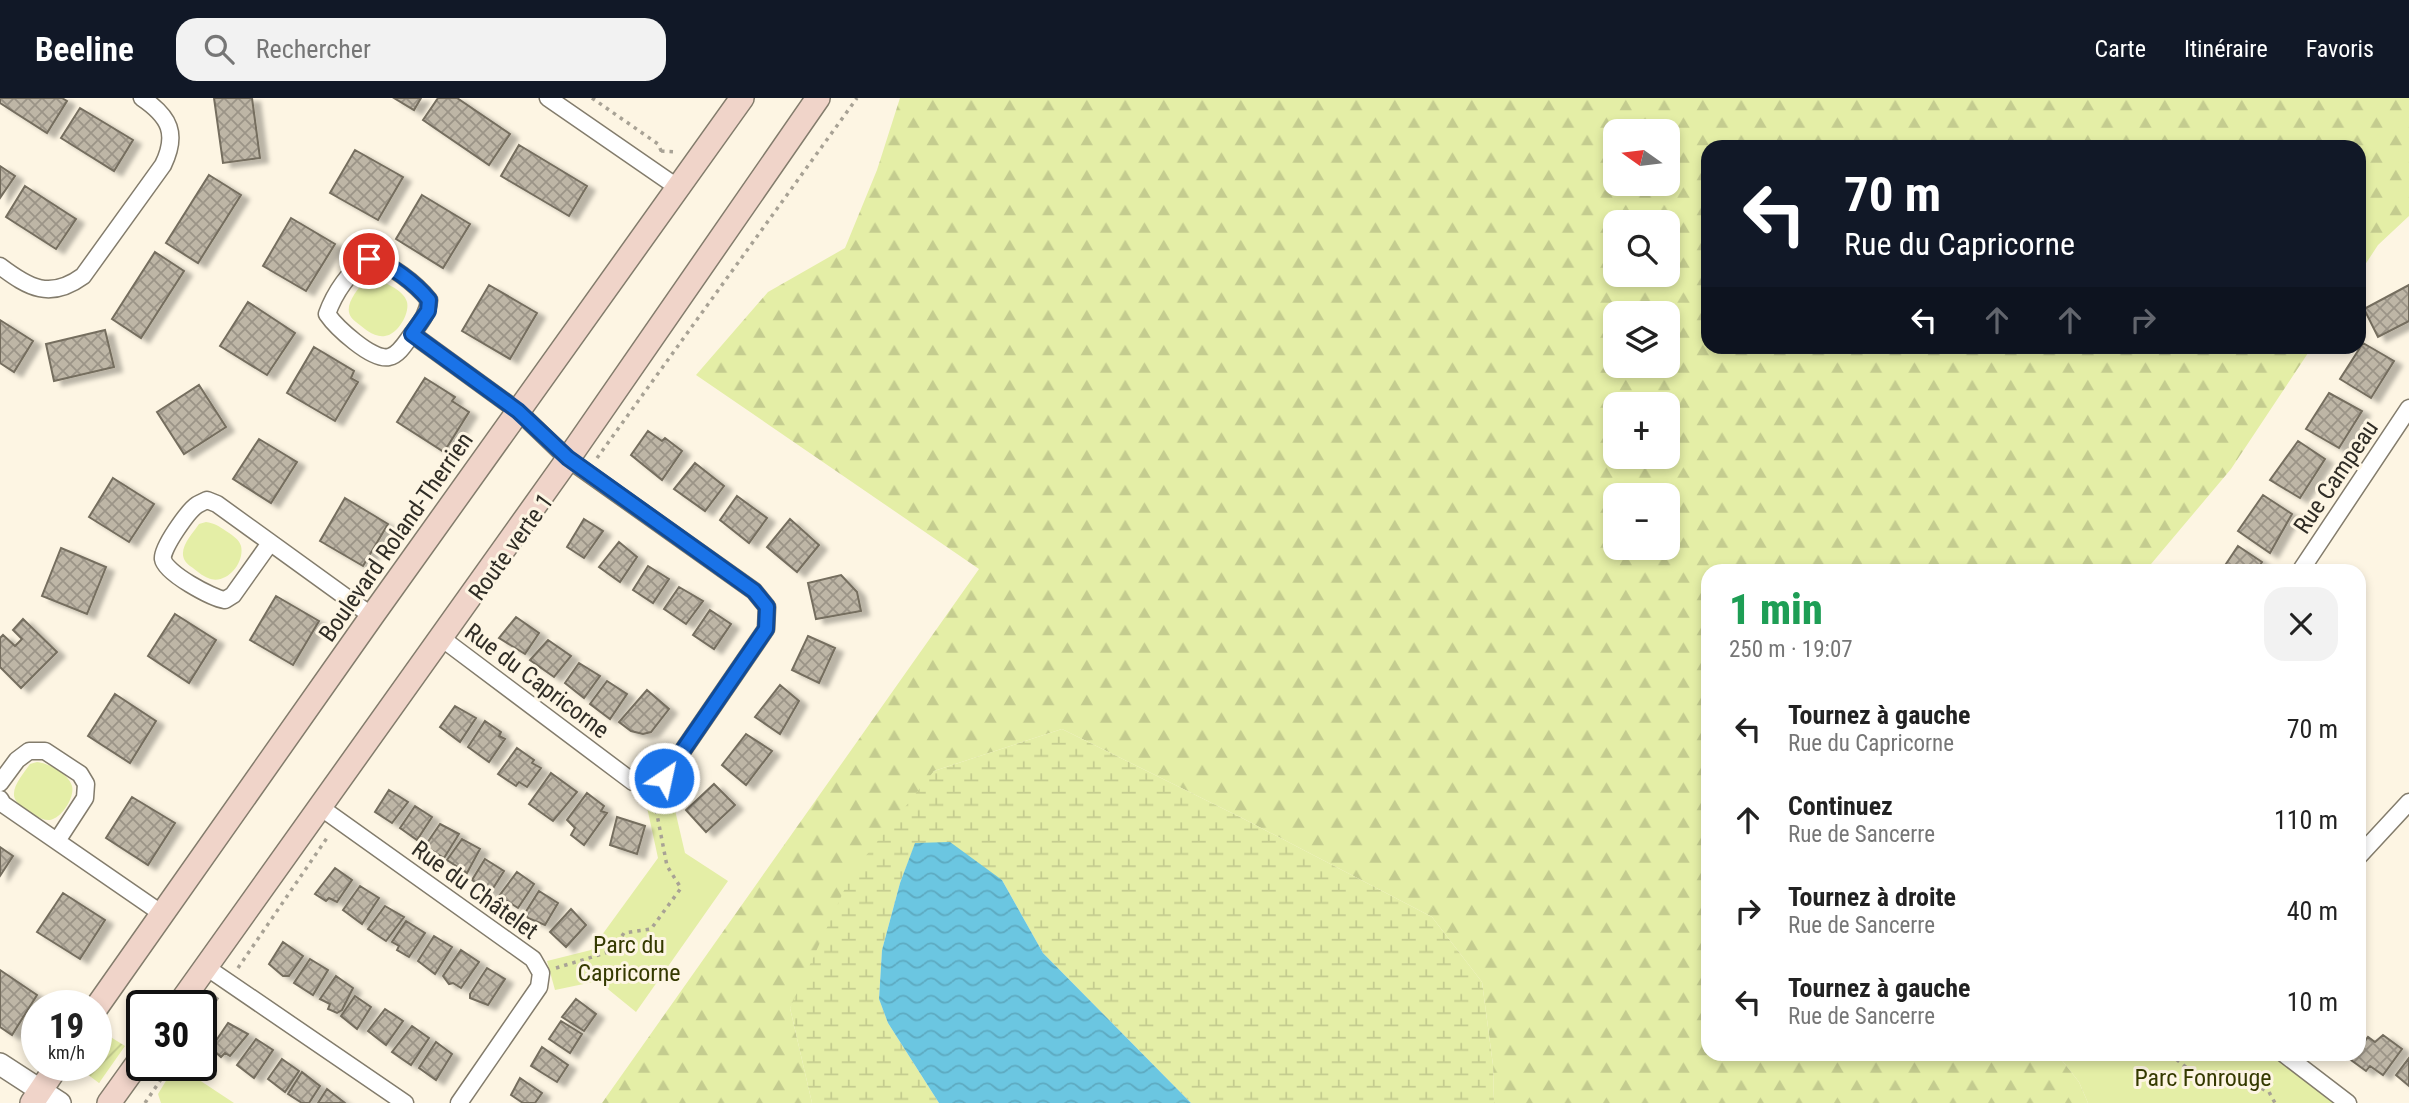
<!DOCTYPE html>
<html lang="fr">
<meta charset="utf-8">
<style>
body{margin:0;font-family:"Roboto Condensed",sans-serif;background:#f2f2f2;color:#222;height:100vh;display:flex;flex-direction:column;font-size:26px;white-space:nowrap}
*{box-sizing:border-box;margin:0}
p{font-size:23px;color:#767676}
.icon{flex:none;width:38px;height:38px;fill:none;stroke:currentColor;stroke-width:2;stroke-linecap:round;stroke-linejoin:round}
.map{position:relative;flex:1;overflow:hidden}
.drawer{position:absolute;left:1701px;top:466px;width:665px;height:497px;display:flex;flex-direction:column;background:#fff;border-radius:21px;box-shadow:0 4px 10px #0003}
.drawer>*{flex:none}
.guide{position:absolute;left:1701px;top:42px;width:665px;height:214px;border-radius:21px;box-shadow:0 4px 10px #0003;background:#111827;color:#fff;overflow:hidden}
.needle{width:46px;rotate:284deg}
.tools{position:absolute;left:1603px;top:21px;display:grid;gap:14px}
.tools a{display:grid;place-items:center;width:77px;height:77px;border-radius:14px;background:#fff;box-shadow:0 4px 10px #0003;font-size:35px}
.speed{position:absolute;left:21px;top:892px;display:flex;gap:14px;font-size:35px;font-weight:700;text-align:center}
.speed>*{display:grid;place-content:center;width:91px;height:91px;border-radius:50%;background:#fff;box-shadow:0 4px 10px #0003;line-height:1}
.speed small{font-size:18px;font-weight:400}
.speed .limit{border:4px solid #111;border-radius:10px;background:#fff;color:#111}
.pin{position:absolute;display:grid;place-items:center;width:60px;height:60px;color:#fff;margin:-30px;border:4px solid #fff;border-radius:50%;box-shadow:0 2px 7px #0007}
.me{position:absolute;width:77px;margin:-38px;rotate:34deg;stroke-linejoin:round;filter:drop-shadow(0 0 5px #0008)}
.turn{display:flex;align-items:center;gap:24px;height:147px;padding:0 28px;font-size:32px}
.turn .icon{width:91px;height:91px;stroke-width:2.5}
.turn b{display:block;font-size:49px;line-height:60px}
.lanes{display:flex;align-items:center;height:66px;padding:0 28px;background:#0003;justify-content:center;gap:35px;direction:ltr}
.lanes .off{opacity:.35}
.round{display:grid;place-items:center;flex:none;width:74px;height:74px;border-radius:21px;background:#f2f2f2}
.headline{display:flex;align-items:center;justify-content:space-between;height:119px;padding:0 28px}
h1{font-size:42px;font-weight:800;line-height:52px;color:#1e9e55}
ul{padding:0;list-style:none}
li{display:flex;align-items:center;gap:21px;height:91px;padding:0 28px}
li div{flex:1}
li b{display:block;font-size:26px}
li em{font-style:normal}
header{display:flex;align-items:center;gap:42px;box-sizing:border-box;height:98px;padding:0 35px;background:#111827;color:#fff}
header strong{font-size:33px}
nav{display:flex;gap:38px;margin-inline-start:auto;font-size:24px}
.search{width:490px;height:63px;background:#f2f2f2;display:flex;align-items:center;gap:18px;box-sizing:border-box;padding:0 24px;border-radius:21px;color:#767676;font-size:26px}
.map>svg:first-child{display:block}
.green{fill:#e4eea6}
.forest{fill:url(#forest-firs);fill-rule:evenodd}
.wetland{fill:url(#wetland-marsh)}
.garden{fill:url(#garden-furrows)}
.water{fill:url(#water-waves)}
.building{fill:url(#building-cross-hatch);stroke:#756e5f;stroke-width:2;filter:url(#shadow)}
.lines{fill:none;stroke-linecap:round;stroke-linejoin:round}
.minor-casing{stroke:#837c6c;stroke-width:19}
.tertiary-casing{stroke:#837c6c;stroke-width:24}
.secondary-casing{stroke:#837c6c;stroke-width:26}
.path{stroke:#a8a295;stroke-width:3.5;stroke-dasharray:3.5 5;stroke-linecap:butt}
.minor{stroke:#fff;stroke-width:16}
.tertiary{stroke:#fff;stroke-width:21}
.secondary{stroke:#f0d4c9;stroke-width:23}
.route-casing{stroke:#114b97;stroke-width:18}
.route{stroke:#1a73e8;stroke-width:12}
.labels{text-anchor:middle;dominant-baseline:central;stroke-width:6;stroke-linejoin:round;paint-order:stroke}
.street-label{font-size:24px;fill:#302d26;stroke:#fdf5e3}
.park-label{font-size:24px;fill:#353a00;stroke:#fdf5e3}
</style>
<header>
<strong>Beeline</strong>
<div class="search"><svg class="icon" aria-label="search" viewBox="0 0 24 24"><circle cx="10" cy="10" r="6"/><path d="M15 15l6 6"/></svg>Rechercher</div>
<nav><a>Carte</a><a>Itinéraire</a><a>Favoris</a></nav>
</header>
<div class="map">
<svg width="2409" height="1005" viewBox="0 0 2409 1005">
<defs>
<pattern id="forest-firs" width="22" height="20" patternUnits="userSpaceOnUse" patternTransform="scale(1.75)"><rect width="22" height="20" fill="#e4eea6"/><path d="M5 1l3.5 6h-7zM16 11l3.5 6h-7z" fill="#c4cc8f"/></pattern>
<pattern id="wetland-marsh" width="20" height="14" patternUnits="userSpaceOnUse" patternTransform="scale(1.75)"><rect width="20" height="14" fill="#e4eea6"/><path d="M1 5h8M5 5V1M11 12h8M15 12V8" fill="none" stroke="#c4cc8f"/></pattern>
<pattern id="garden-furrows" width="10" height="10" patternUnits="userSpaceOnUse" patternTransform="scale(1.75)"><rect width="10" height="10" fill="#e4eea6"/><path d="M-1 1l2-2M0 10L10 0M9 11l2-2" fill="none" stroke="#c4cc8f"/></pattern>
<pattern id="water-waves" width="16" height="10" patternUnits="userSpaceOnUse" patternTransform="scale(1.75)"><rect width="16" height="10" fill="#6bc6e1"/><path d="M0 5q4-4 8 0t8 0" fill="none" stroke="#5daac1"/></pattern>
<pattern id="building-cross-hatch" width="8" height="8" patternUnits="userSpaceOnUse" patternTransform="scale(1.75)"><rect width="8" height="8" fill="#beb6a6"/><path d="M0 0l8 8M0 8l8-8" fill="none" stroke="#9b9487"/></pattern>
<filter id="shadow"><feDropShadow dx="8" dy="4.5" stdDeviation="2" flood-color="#0004"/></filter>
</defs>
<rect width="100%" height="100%" fill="#fdf5e3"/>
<!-- green -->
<path class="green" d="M371,181c11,1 33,11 36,23 3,12 -10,33 -22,34 -11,2 -21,-8 -29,-14 -17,-12 0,-30 9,-42z
M206,424c8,1 13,4 20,9 6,4 13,8 15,15 4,17 -15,40 -33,32 -6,-2 -12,-8 -18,-12 -17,-13 1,-30 9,-42z
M37,664c11,1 32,12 35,24 3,11 -10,32 -22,34 -10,1 -21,-9 -29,-14 -17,-12 1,-30 9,-42z
M671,695l14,60 43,28 -92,131 -38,-31 -43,9 -8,-29 44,-11 67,-92 -13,-60z
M2057,956h227l64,49h-260l-9,-21z
M175,968h3l56,37h-73l-3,-9z"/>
<!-- forest -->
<path class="forest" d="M900,0h1509v118l-31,29 -19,29v-127h-651v199l604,1 -81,122 -85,101h-438v484h349l22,28 9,21h-594l-1,-38 -11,-83 -50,-65 -190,-99 -180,-89 -128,42 -144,237 22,95h-210l377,-534 -283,-194 72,-83 77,-44 32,-78zM1615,33h53v53h-53zM1615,124h53v53h-53zM1615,215h53v53h-53zM1615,306h53v53h-53zM1615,397h53v53h-53z"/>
<!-- wetland -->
<path class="wetland" d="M1062,631l180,89 190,99 50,65 11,83 1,38h-303l-148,-150 -41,-73 -87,-36 -15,39 -18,67 -3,49 9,24 51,80h-127l-22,-95 62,-135 82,-102z"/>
<!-- garden -->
<path class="garden" d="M109,938l16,10 -26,37 -16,-12 4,-5h9v-13z"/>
<!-- water -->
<path class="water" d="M950,744l52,38 41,73 148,150h-252l-51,-80 -9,-24 3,-49 18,-67 15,-40z"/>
<!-- building -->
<path class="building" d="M0,0h62l5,3 -20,32 -47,-30z
M214,0h38l8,60 -37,5z
M394,0h27l-7,12z
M438,0h19l53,36 -21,31 -66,-45z
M80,10l53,32 -19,31 -53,-33z
M519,47l68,41 -18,30 -68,-40z
M355,52l48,27 -25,43 -48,-27z
M0,68l15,10 -15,22z
M209,77l32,20 -43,68 -32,-20z
M25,88l51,33 -20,30 -50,-32z
M422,97l48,29 -27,44 -47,-29z
M291,120l44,26 -29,47 -43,-25z
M155,154l29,19 -43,67 -29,-19z
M489,187l48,28 -27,46 -48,-28z
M2409,187v36l-31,16 -14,-28z
M248,204l47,31 -28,42 -47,-29z
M0,222l33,21 -19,31 -14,-9z
M105,232l9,37 -60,14 -8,-37z
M2363,245l31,18 -23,37 -31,-19z
M314,249l40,24 -3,7 7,4 -23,39 -48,-28z
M425,280l30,19 -3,4 17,11 -25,40 -47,-30z
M199,287l27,42 -42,27 -27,-42z
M2329,295l33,18 -23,37 -33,-19z
M648,333l14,10 3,-3 17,13 -20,29 -31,-25z
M259,341l38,23 -26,41 -38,-24z
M2298,343l27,18 -25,39 -30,-18z
M695,365l29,23 -19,25 -31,-22z
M113,380l41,26 -25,38 -40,-25z
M2263,397l29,19 -22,39 -32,-22z
M737,398l30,22 -18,25 -29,-23z
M345,400l43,26 -25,42 -43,-25z
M584,421l19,12 -19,27 -17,-11z
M790,421l29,26 -22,27 -30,-25z
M619,444l18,15 -17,25 -21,-15z
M2238,448l24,16 -5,8h-28l-5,-3z
M61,450l45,19 -19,47 -45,-18z
M648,468l21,13 -16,24 -20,-13z
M841,477l16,17 4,19 -45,8 -8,-36z
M679,489l24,14 -17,23 -22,-15z
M276,498l43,25 -26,44 -43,-25z
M710,512l21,14 -17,25 -21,-14z
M175,516l41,26 -27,43 -41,-27z
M516,519l23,16 -14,21 -26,-16z
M23,521l34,33 -36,36 -21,-21v-29l3,-3 12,11 7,-7 -9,-9z
M808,538l27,12 -16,35 -27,-13z
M548,542l23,16 -17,21 -24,-17z
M579,565l21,13 -16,22 -19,-15z
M607,583l20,13 -17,25 -20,-15z
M780,587l19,16 -19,33 -25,-17z
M647,592l22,19 -18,23 -8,2 -12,-3 -12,-9z
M115,596l41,27 -26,42 -42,-27z
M455,608l21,12 -16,24 -20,-15z
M485,623l16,11 -2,4 6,3 -16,23 -21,-15z
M746,636l26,17 -26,34 -24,-20z
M517,650l17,12 -2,3 9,5 -14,19 -8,-5 -3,4 -18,-12z
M551,675l26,19 -24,29 -24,-17z
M714,686l21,21 -29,27 -20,-22z
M389,692l19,12 -16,21 -17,-11z
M587,695l17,13 -3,5 6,2 -23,32 -13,-10 4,-7 -8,-8z
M132,699l43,26 -27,42 -42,-27z
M415,708l17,11 -15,23 -17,-12z
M617,719l28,9 -8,28 -27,-9z
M440,726l19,10 -15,24 -19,-12z
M462,741l18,10 -13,24 -20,-13z
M0,749l13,9 -13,20z
M485,761l19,12 -14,22 -18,-13z
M335,770l17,12 -15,22 -8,-4 -3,3 -11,-7z
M517,774l17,12 -16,24 -19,-12z
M360,788l19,12 -17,26 -19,-14z
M539,793l19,12 -13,22 -17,-7 -3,-5z
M63,795l42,27 -25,39 -43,-27z
M385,808l19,11 -18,24 -18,-12z
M571,811l15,16 -20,22 -16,-15z
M406,823l19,12 -16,24 -12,-7 2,-4 -7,-4z
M434,838l18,11 -17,27 -17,-13z
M283,844l20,14 -14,20h-6l-14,-12z
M461,852l18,12 -18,26 -8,-5 -4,1 -6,-8z
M310,861l18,11 -15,25 -19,-12z
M487,870l18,11 -17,26 -18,-7v-4z
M0,872l37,25 -25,40 -12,-8z
M336,878l17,12 -11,22 -5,3 -9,-4 2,-5 -10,-5z
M355,898l16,11 -14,22 -16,-13z
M576,901l20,15 -12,17 -22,-14z
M385,911l18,12 -17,24 -18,-14z
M561,923l21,13 -12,19 -21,-14z
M228,925l20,11 -18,22 -5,-3 -4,4 -10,-9z
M412,928l17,12 -18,27 -19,-13z
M2383,937l19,14 -19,26 -13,-9 -4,5 -15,-11 5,-6h3v-5l9,-12 7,5z
M256,941l17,11 -19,28 -17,-13z
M436,944l16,12 -16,26 -17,-12z
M542,949l26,18 -11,17 -26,-16z
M2409,960v28l-13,-11z
M282,961l17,12 -14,21 -17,-13z
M302,974l18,14 -11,17h-7l-14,-9z
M520,980l22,15 -7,10h-12l-12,-8z
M327,991l18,14h-27z"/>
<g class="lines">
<defs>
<path id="minor" d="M548,0l129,89
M369,161c21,4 47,25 60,41 -1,14 -9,23 -17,34 -6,8 -13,21 -23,23 -17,4 -53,-30 -62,-43 7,-20 23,-45 42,-55z
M0,168c29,22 50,34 83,10l80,-111c15,-31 7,-48 -21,-67
M412,236l106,77 50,48 186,132 13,16 -1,22 -102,149 -13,6 -18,-2 -193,-145
M270,445l-37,52 -8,5c-13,-2 -60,-27 -62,-41 -2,-10 25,-48 34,-54 3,-2 6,-3 10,-5l10,4 155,112
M2301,472l108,-162
M0,685l17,-23 12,-9h16l35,23 6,10 -1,14 -28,43
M0,701l3,5 158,109
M320,709l213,152 8,14 -2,14 -80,116
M2359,758l50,-54
M206,869l199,136
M2284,956l64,49"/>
<path id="tertiary" d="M0,966l60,39"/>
<path id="secondary" d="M178,908l390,-547 250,-361
M96,910l276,-392 370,-518
M32,1005l25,-37
M109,1005l33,-46"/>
</defs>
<!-- minor casing -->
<use href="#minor" class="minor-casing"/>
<!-- tertiary casing -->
<use href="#tertiary" class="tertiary-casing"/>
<!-- secondary casing -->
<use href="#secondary" class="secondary-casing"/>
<!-- path -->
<path class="path" d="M592,0l66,46 5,11
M661,53l16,1
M597,360l260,-360
M238,870l91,-133
M556,870l56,-17 12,-18 27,-4 30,-41 -14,-22 -13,-67
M201,923l17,-24
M2170,956l23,19 35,-1 41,20 6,11
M145,1005l25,-37"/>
<!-- minor -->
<use href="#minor" class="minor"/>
<!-- tertiary -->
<use href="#tertiary" class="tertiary"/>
<!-- secondary -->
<use href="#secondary" class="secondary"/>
</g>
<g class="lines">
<defs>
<path id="route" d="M369,161c21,4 47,25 60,41l-1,11 -16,23 106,77 50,47 186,133 13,16 -1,22 -102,149"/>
</defs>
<!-- route casing -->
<use href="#route" class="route-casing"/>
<!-- route -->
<use href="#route" class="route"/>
</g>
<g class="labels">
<!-- street labels -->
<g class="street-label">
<text transform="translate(2336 379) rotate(-56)">Rue Campeau</text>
<text transform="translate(396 439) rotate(-55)">Boulevard Roland-Therrien</text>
<text transform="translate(511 449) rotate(-54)">Route verte 1</text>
<text transform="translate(537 583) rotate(37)">Rue du Capricorne</text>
<text transform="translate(475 792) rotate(36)">Rue du Châtelet</text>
</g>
<!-- park labels -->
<g class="park-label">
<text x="629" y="847">Parc du<tspan x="629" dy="28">Capricorne</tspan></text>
<text x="2203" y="980">Parc Fonrouge</text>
</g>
</g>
</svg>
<div class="tools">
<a><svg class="needle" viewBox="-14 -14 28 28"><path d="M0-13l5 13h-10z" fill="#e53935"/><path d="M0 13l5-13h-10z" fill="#767676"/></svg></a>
<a><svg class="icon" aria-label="search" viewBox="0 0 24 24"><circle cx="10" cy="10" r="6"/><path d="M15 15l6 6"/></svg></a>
<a><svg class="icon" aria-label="layers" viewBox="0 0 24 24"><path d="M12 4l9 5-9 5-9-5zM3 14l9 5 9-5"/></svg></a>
<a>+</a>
<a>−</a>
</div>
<div class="speed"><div>19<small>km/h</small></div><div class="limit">30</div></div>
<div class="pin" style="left:369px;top:161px;background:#d93025"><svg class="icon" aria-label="arrive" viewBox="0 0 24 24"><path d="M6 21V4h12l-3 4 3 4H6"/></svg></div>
<svg class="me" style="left:664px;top:680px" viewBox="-20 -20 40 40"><circle r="17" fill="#1a73e8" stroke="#fff" stroke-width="3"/><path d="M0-11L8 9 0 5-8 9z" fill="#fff"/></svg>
<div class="guide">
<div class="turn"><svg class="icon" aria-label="left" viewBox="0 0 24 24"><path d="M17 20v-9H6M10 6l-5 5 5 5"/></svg><div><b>70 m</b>Rue du Capricorne</div></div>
<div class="lanes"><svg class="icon" aria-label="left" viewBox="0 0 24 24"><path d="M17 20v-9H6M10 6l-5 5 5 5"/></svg><svg class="icon off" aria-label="ahead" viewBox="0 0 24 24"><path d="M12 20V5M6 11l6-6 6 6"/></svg><svg class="icon off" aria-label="ahead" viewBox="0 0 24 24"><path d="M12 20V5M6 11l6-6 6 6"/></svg><svg class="icon off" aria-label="right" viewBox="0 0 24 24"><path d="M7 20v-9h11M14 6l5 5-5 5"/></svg></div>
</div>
<section class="drawer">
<div class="headline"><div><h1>1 min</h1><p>250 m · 19:07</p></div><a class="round"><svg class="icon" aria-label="close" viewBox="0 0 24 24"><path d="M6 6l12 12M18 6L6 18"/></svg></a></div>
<ul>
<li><svg class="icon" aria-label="left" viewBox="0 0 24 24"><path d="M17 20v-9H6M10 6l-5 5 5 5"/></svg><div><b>Tournez à gauche</b><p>Rue du Capricorne</p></div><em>70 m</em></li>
<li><svg class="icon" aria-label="ahead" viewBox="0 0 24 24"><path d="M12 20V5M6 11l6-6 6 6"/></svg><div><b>Continuez</b><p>Rue de Sancerre</p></div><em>110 m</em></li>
<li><svg class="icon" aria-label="right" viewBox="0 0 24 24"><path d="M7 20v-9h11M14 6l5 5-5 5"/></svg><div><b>Tournez à droite</b><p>Rue de Sancerre</p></div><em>40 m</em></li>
<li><svg class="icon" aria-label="left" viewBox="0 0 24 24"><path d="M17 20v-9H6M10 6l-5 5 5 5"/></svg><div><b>Tournez à gauche</b><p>Rue de Sancerre</p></div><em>10 m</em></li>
</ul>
</section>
</div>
